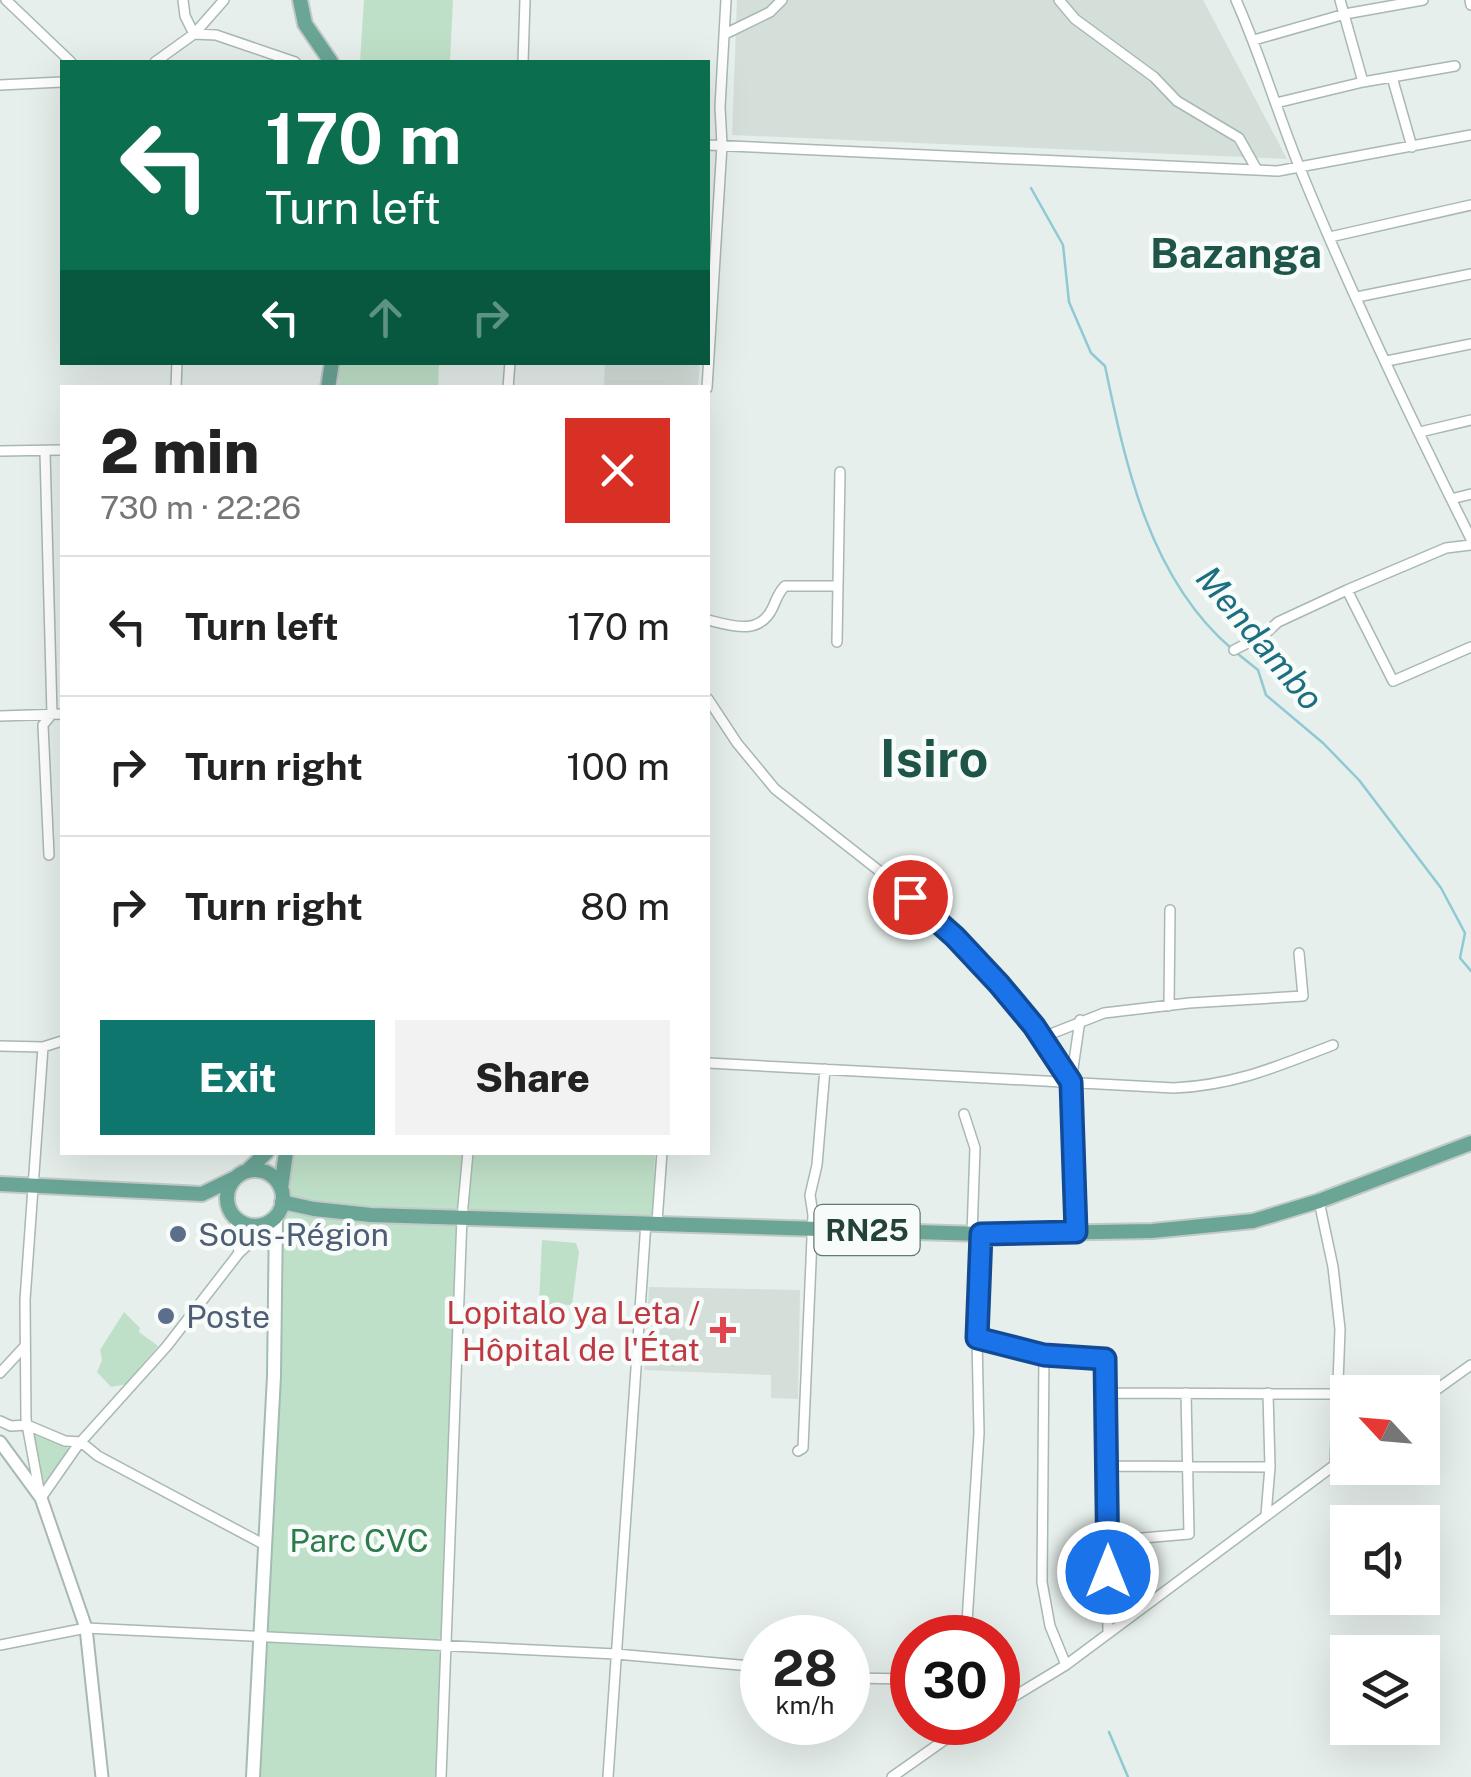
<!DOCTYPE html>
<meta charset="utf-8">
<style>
body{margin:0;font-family:"Public Sans",sans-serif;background:#f2f2f2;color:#222;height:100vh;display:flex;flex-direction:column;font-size:38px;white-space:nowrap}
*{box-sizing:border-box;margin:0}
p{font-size:32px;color:#767676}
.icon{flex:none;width:55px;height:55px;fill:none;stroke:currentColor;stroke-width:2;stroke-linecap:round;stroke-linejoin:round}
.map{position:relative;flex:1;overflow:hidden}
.details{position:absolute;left:60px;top:385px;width:650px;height:770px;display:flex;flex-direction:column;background:#fff;border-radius:0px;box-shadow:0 10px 40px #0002}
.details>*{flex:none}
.hud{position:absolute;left:60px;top:60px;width:650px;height:305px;border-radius:0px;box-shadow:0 10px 40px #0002;background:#0b6e4f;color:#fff;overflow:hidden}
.needle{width:65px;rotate:296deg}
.tools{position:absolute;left:1330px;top:1375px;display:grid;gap:20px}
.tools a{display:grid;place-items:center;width:110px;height:110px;border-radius:0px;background:#fff;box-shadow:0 10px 40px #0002;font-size:50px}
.speed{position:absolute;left:740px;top:1615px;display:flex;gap:20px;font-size:50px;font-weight:700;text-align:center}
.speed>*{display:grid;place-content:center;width:130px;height:130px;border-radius:50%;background:#fff;box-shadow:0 10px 40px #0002;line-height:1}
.speed small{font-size:25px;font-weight:400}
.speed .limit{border:15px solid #d22;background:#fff;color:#111}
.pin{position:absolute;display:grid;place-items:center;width:85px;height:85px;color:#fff;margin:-42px;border:5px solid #fff;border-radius:50%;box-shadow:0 2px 10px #0007}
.me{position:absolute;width:110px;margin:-55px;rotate:0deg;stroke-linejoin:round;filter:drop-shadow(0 0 8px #0008)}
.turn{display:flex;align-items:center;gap:35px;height:210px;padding:0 40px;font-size:45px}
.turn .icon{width:130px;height:130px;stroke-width:2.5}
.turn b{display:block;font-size:70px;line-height:85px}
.lanes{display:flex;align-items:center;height:95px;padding:0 40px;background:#0003;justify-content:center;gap:50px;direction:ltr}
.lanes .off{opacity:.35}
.round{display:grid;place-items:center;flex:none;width:105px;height:105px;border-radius:0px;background:#f2f2f2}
.overview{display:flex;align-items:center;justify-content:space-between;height:170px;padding:0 40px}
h1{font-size:60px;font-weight:800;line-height:75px}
.button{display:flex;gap:20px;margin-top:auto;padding:20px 40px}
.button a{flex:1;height:115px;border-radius:0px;background:#0f766e;color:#fff;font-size:40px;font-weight:800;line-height:115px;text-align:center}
.button a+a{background:#f2f2f2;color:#222}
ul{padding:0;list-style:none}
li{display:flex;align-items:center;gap:30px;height:140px;padding:0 40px;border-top:2px solid #e0e0e0}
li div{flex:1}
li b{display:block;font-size:38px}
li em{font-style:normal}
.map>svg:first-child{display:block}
.built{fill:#d4dfda}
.green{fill:#bfe0c8}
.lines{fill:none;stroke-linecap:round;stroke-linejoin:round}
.stream{stroke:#8ec9d4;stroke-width:2.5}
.minor-casing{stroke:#a8b8b2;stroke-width:12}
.tertiary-casing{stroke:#a8b8b2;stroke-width:15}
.secondary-casing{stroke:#a4bbb3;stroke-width:16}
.primary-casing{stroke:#c2cac8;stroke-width:18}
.minor{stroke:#fff;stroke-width:9}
.tertiary{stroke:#fff;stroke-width:11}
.secondary{stroke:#fff;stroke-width:12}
.primary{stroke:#6aa596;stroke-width:14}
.route-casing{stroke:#114b97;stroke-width:25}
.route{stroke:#1a73e8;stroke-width:18}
.service-dot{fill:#5c6f8a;stroke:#f7fbf9;stroke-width:4}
.health-dot{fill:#e0444e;stroke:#f7fbf9;stroke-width:4}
.labels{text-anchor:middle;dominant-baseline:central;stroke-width:9;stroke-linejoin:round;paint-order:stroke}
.shield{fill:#f7fbf9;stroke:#637a73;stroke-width:2.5}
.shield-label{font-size:30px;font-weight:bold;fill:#24423a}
.service-label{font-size:32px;fill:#4e5e75;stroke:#f7fbf9;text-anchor:start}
.health-label{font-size:32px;fill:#be3a42;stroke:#f7fbf9;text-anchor:end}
.park-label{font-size:32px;fill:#2d7a4b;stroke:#f7fbf9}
.water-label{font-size:35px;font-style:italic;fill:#1c6f80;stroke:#f7fbf9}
.district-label{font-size:42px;font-weight:bold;fill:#1f5548;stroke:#f7fbf9}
.town-label{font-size:52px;font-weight:bold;fill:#1f5548;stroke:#f7fbf9}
</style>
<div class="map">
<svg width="1471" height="1777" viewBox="0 0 1471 1777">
<rect width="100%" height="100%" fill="#e6efeb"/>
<!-- built -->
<path class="built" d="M737,0h466l84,159 -555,-24z
M605,363h95l-2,24h-94z
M649,1287l151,3 -2,109 -27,-1v-23l-127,-5z"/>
<!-- green -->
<path class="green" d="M364,0h89l-3,62h-90z
M340,363h99l-1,24h-100z
M287,1153h368l-3,76 -189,-12 -13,398 -14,31 9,16 -4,115h-188l16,-157 -4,-75z
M542,1240l34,3 3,9 -7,53 -33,-1z
M124,1312l16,16 -1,4 19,14 -32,38 -15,3 -14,-15 5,-12 -2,-10z
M32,1434l39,15 -27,35z"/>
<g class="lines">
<!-- stream -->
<path class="stream" d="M1031,188l32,57 6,57 22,51 14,13c21,101 45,213 127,283
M1238,654l20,16 8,25 57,48 36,37 82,108 24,45 -5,25 11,13
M1109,1732l19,45"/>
<defs>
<path id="minor" d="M6,0l65,62
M183,0l2,16 9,18
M1059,0l16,19 79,58 23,24 62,37 18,32
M1236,0c25,56 42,115 65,171 51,125 110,248 170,368
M1340,0l23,82
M1470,0l1,5
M194,34l22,1 79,27
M725,34l45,-22 12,-12
M1254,40l91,-26 78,-14
M155,62l39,-28 30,-34
M523,62l2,-62
M1392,77l20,70
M0,85l62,-3
M1276,103l87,-21 92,-16
M708,145l570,26 193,-36
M1330,237l141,-32
M1357,297l114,-23
M1387,361l84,-17
M176,388l1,-26
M508,388l2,-26
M707,388l15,-243 -2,-38 6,-107
M1420,432l51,-12
M0,451l62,-1
M45,452l7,262 -9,11 6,130
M1451,499l20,-5
M1347,590l46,91 78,-34
M708,620c24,6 52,16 65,-13 4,-9 5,-14 12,-21h52
M837,642l3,-170
M1234,650l31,-16 13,-12 69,-32 99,-42 25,-3
M708,699l29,44 38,46 112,88 68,60 88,100 28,45 4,150
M0,716l62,-2
M1169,1006l1,-96
M1043,1037l61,-24 85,-10 114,-7 -4,-43
M0,1046l43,1 19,-6
M708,1063l466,25c61,-3 102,-21 159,-43
M1071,1082l9,-62
M964,1114l11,34 -3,86
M1319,1201l14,66 7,62 -5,135
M234,1216l5,37
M657,1222l5,-70
M977,1338l67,17 61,4 3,274
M1044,1355l-2,227 8,44 16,39
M0,1373l25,-27
M1107,1393l230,1
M1422,1400l49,-35
M0,1421l11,5 16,-1 38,16 16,1 17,14 167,89
M798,1451l5,-3 10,-233 -3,-20 7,-30 8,-96
M1107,1466l163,1
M40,1495l-14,-76 -1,-119 18,-253
M41,1498l37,-53 89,-99 72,-93 13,-12 7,-16
M1266,1515l4,-48 -2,-74
M1108,1541l81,-7 -3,-141
M966,1638l13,-205 -2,-95 4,-104
M0,1645l86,-17 530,26 146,13
M848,1678l64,1
M998,1706l68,-41 282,-210
M441,1777l21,-560 6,-65
M608,1777l38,-555
M892,1777l78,-55"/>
<path id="tertiary" d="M0,1442l41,56 45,130 16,149"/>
<path id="secondary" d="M261,1225l14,23
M253,1777l21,-401 2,-161"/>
<path id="primary" d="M300,0l5,24 26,38
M328,388l4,-26
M227 1198a28 28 0 1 1 56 0a28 28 0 1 1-56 0Z
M247,1171l20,-19
M0,1184l202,10 33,-16
M281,1188l5,-36
M282,1202l32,7 57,6 610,19 171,-3 101,-10 66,-20 152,-58"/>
</defs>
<!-- minor casing -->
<use href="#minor" class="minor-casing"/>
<!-- tertiary casing -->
<use href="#tertiary" class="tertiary-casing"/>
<!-- secondary casing -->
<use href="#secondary" class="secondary-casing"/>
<!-- primary casing -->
<use href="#primary" class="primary-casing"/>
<!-- minor -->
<use href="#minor" class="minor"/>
<!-- tertiary -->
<use href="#tertiary" class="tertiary"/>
<!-- secondary -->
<use href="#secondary" class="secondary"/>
<!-- primary -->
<use href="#primary" class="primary"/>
</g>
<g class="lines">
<defs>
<path id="route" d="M910,897l45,40 44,47 35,42 37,56 5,150 -95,2 -4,104 67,17 61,4 3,213"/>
</defs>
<!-- route casing -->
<use href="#route" class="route-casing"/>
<!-- route -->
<use href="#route" class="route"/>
</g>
<!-- markers -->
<g class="service-dot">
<circle cx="178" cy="1234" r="10"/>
<circle cx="166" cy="1316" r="10"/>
</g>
<path class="health-dot" d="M718 1315h10v10h10v10h-10v10h-10v-10h-10v-10h10z"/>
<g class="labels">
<!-- shield labels -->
<rect class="shield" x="814.5" y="1205" width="105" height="50" rx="8"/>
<g class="shield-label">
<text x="867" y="1230">RN25</text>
</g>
<!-- service labels -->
<g class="service-label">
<text x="198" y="1234">Sous-Région</text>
<text x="186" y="1316">Poste</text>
</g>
<!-- health labels -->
<g class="health-label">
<text x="700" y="1312">Lopitalo ya Leta /<tspan x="700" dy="37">Hôpital de l'État</tspan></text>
</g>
<!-- park labels -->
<g class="park-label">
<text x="359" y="1540">Parc CVC</text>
</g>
<!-- water labels -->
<g class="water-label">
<text transform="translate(1260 638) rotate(50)">Mendambo</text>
</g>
<!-- district labels -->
<g class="district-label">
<text x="1236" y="252">Bazanga</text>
</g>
<!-- town labels -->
<g class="town-label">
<text x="934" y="758">Isiro</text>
</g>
</g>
</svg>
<div class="tools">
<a><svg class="needle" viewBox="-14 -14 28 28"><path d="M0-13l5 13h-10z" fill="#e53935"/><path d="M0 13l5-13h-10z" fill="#767676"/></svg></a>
<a><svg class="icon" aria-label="sound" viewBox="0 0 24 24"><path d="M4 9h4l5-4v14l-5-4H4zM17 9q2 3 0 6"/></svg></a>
<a><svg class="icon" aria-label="layers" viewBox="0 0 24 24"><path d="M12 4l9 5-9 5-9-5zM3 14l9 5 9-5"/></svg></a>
</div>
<div class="speed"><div>28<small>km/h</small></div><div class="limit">30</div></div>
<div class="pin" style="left:910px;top:897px;background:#d93025"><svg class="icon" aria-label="arrive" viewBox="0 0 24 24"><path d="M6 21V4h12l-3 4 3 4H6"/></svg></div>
<svg class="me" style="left:1108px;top:1572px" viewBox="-20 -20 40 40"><circle r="17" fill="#1a73e8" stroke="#fff" stroke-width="3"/><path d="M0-11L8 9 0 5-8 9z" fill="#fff"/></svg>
<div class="hud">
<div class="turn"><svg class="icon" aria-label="left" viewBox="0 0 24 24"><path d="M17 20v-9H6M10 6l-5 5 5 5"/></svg><div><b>170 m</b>Turn left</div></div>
<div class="lanes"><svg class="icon" aria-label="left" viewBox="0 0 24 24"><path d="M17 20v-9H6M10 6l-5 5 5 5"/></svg><svg class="icon off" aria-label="ahead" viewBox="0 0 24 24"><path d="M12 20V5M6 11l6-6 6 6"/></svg><svg class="icon off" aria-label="right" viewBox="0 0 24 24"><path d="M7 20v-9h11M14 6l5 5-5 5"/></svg></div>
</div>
<section class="details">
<div class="overview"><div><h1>2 min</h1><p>730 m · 22:26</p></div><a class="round" style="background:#d93025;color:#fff"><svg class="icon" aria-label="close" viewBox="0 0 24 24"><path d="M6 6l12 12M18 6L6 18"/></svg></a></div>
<ul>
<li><svg class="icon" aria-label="left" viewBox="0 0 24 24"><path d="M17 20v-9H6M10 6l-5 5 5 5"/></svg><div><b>Turn left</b></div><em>170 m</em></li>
<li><svg class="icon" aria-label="right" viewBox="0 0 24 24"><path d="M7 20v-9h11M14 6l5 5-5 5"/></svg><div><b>Turn right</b></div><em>100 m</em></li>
<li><svg class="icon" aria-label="right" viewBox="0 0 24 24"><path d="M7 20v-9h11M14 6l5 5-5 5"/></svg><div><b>Turn right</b></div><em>80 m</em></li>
</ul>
<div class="button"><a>Exit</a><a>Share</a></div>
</section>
</div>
